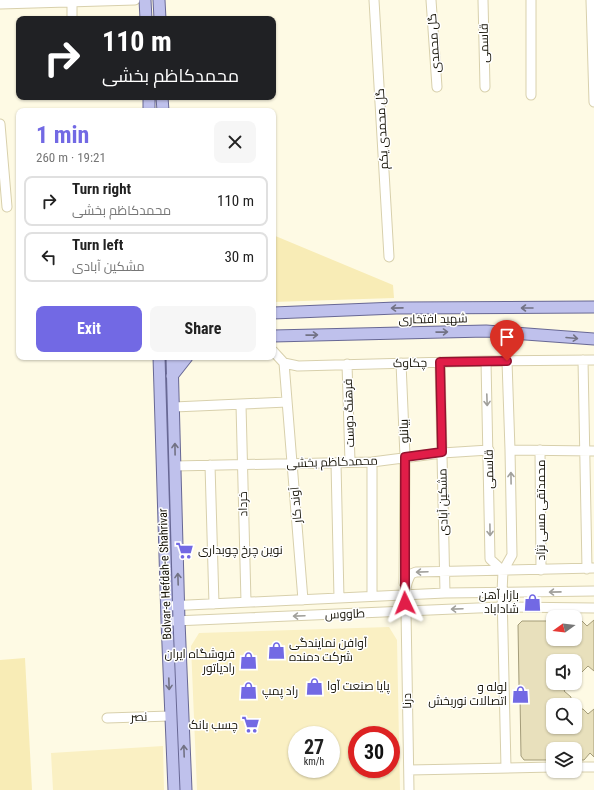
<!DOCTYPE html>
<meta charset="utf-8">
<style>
body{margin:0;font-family:"Roboto Condensed",Cairo,sans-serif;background:#f6f6f6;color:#222;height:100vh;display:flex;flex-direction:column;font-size:15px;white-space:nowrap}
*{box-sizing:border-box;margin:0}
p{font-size:13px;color:#767676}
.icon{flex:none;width:22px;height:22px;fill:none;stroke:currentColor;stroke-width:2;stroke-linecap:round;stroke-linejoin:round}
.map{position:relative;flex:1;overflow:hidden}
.drawer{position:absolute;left:16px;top:108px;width:260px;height:252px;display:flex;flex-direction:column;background:#fff;border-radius:8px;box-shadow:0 1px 3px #0004}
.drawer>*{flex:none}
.guide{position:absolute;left:16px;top:16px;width:260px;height:84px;border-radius:8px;box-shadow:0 1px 3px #0004;background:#202124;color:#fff;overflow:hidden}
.needle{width:26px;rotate:255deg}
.buttons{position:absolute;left:546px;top:610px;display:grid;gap:8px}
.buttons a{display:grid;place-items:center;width:36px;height:36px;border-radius:8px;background:#fff;box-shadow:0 1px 3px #0004;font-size:20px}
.speed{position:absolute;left:288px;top:726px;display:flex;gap:8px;font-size:20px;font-weight:700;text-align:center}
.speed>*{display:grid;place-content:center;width:52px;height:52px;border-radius:50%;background:#fff;box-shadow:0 1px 3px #0004;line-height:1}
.speed small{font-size:10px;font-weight:400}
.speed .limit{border:6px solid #d22;background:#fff;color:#111}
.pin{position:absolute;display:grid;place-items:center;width:34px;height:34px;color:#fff;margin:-41px -17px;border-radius:50% 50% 50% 0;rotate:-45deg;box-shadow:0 0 4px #0007}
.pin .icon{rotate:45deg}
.me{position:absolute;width:44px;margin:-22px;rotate:358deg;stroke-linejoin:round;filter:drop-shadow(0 0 3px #0008)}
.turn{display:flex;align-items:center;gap:14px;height:84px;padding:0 20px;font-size:18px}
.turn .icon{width:52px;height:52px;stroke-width:2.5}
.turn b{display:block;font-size:28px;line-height:34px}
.round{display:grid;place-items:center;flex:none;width:42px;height:42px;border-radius:8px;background:#f6f6f6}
.headline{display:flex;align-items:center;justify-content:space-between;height:68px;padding:0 20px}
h1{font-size:24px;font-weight:700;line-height:30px;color:#7269e4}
.cta{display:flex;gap:8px;margin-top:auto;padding:8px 20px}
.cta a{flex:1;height:46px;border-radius:8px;background:#7269e4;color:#fff;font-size:16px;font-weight:700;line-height:46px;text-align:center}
.cta a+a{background:#f6f6f6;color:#222}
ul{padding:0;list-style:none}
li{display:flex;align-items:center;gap:12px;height:50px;margin:0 8px 6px;padding:0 12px;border:2px solid #e0e0e0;border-radius:8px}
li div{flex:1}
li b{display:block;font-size:15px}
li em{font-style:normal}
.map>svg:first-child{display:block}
.built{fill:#faf0c3;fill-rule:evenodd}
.green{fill:#f8ecb6}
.building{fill:#e8e0bc;stroke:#a49c79}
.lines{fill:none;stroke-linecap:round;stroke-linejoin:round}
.minor-casing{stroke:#d8d0ac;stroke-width:11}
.major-casing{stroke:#686894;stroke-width:13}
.minor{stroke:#fff;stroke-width:9}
.major{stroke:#bfc1ec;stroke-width:11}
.oneway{stroke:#727284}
.oneway2{stroke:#a1a09b}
.route-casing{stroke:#92132f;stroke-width:10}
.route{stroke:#e11d48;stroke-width:7}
.labels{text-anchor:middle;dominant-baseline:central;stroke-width:3;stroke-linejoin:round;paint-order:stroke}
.street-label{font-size:12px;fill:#151206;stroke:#fff}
.poi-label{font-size:12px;fill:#151206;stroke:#fff;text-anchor:start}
</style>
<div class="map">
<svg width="594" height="790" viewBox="0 0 594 790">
<rect width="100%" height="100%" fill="#fefae4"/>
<!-- built -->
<path class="built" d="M389,627l8,13 3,150h-203l-6,-144 8,-13zM297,735h34v34h-34zM357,735h34v34h-34z
M163,746l1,44h-111l-2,-37z"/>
<!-- green -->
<path class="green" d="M273,235l120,50 1,13 -121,4z
M25,658l7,132h-32v-130z"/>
<!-- building -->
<path class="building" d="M581,620l6,6 7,-6v51l-6,-5 -6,6h-7v-11h-22v22h17l-6,8 7,6 -1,8h-17v22h22v-18h8l5,5 6,-5v48l-4,-4 -6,7h-9v-11h-22v11h-29l-3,-4 -1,-59 6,-5 -7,-7 -1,-60 4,-4h31v18h22v-18z"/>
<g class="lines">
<defs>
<path id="minor" d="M374,0l15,257
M431,0l6,87
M483,0l2,87
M531,0v95
M591,0l3,102
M72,2v17
M0,4l135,-4
M0,124l7,83
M273,351l11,12 14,3 188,-5 108,-1
M583,360l4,209
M486,361l4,198 13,12
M440,362l5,231
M284,363l19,237
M401,363l4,94 -1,126
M347,364l3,98
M241,405l5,197
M174,407l113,-5
M510,450l84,1
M540,450l1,120
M372,462v134
M336,463l3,135
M210,465l4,139
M175,466l197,-4 70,-9 47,-3
M167,606l278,-13 149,-2
M174,621l327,-14 93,1
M107,718l63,-2
M575,767h19
M506,768l-4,-176 1,-21 9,-16 -2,-105 -3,-89
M409,770l144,-3
M409,790l-3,-179c-1,-13 -2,-25 5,-37l5,-2 178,-4"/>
<path id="major" d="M145,0l1,19
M159,0l1,19
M149,97v14
M162,97l1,14
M273,313l123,-5 198,-1
M273,336l213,-5 108,8
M159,357l8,264 7,169
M172,357l7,264 7,169
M172,376l15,-19"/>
</defs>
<!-- minor casing -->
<use href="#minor" class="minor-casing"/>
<!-- major casing -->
<use href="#major" class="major-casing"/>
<!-- minor -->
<use href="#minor" class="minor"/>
<!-- major -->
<use href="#major" class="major"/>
</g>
<!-- one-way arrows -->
<defs><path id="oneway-shaft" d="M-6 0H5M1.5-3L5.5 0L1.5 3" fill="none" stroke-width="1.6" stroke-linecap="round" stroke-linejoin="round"/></defs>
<g class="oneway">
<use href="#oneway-shaft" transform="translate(397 308) rotate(179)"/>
<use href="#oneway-shaft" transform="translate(527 308) rotate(180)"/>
<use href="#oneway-shaft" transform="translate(442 332) rotate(-1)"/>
<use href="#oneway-shaft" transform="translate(312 335) rotate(-1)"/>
<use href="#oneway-shaft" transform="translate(572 338) rotate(5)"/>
<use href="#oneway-shaft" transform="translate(175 449) rotate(-91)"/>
<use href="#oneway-shaft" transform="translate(178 579) rotate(-92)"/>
<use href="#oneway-shaft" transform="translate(169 684) rotate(88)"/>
<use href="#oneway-shaft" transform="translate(184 751) rotate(-92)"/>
</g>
<g class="oneway2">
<use href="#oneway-shaft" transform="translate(487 400) rotate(88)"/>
<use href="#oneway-shaft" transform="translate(511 478) rotate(-91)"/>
<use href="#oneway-shaft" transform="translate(490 530) rotate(89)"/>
<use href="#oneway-shaft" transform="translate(422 572) rotate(178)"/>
<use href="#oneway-shaft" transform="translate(555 592) rotate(179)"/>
<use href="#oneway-shaft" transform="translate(457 609) rotate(178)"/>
<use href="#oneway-shaft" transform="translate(299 616) rotate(178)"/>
</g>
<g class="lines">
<defs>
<path id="route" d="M405,603v-146l37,-5 -2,-90 67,-1"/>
</defs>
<!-- route casing -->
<use href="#route" class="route-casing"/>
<!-- route -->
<use href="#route" class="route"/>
</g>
<!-- icons -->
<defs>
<symbol id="supermarket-bare" viewBox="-9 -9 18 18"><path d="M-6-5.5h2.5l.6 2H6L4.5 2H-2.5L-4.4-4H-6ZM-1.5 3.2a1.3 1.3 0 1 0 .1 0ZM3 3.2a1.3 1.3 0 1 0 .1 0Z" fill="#7269e4" stroke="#fff" stroke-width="2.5" paint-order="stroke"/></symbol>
<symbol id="shop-bare" viewBox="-9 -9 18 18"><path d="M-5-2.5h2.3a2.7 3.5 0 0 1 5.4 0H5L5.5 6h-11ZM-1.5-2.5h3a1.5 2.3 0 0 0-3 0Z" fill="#7269e4" stroke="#fff" stroke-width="2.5" paint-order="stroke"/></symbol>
</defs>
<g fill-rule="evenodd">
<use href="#supermarket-bare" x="172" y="538" width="25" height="25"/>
<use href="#shop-bare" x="520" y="590" width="25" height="25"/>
<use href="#shop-bare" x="264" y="638" width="25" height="25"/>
<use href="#shop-bare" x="236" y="648" width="25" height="25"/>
<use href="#shop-bare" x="302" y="674" width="25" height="25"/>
<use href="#shop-bare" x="236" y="678" width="25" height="25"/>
<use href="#shop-bare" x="508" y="682" width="25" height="25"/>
<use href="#supermarket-bare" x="238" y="712" width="25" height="25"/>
</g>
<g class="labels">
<!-- street labels -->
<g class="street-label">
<text transform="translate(434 43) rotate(-94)">گل محمدی</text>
<text transform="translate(484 43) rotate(-91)">قاسمی</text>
<text transform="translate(382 129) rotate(-93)">گل محمدی یکم</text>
<text transform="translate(433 319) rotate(-1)">شهید افتخاری</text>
<text transform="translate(410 363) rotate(-1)">چکاوک</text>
<text transform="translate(349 413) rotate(-92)">فرهنگ دوست</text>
<text transform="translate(404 431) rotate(-92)">بیانلو</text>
<text transform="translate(332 462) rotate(-2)">محمدکاظم بخشی</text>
<text transform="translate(489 469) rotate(-91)">قاسمی</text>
<text transform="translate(443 502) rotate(-91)">مشکین آبادی</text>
<text transform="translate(243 504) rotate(-91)">خرداد</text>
<text transform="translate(296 505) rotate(-95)">آوند کار</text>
<text transform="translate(541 510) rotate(-90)">محمدتقی مسی نژاد</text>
<text transform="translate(165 574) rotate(-92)">Bolvar-e Hefdah-e Shahrivar</text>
<text transform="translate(345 614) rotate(-2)">طاووس</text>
<text transform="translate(407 701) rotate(-91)">درنا</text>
<text transform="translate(139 717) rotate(-2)">نصر</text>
</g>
<!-- poi labels -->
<g class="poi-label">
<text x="198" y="550">نوین چرخ چوبداری</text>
<text x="519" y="595" text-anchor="end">بازار آهن<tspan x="519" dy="14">شاداباد</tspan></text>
<text x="289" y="643">آوافن نمایندگی<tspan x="289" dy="14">شرکت دمنده</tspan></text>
<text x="235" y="654" text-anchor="end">فروشگاه ایران<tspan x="235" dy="14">رادیاتور</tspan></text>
<text x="327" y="686">پایا صنعت آوا</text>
<text x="507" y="687" text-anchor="end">لوله و<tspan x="507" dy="14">اتصالات نوربخش</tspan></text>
<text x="262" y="691">راد پمپ</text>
<text x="238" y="725" text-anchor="end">چسب بانک</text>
</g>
</g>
</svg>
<div class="buttons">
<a><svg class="needle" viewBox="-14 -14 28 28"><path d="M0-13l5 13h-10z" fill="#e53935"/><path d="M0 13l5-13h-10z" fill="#767676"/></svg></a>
<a><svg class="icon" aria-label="sound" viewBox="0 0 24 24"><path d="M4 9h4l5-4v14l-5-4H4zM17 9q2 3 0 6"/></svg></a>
<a><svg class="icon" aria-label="search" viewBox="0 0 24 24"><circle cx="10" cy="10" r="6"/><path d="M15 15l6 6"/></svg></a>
<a><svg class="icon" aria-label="layers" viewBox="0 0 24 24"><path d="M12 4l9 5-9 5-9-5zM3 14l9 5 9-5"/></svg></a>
</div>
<div class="speed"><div>27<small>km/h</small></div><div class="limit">30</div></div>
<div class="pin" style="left:507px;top:361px;background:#d93025"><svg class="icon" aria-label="arrive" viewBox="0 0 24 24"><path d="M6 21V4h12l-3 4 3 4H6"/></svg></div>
<svg class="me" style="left:405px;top:603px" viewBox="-20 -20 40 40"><path d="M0-17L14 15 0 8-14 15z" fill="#e11d48" stroke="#fff" stroke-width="4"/></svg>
<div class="guide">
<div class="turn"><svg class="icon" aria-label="right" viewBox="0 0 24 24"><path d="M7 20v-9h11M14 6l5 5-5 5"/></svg><div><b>110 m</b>محمدکاظم بخشی</div></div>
</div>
<section class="drawer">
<div class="headline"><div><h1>1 min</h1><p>260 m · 19:21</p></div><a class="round"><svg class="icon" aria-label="close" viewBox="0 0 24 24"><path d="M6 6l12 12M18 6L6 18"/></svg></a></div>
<ul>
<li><svg class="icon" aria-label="right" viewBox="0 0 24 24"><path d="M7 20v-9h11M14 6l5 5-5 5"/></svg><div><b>Turn right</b><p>محمدکاظم بخشی</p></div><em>110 m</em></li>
<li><svg class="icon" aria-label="left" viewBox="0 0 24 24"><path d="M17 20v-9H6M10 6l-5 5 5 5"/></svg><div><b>Turn left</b><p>مشکین آبادی</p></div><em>30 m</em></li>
</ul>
<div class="cta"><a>Exit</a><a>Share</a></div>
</section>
</div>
